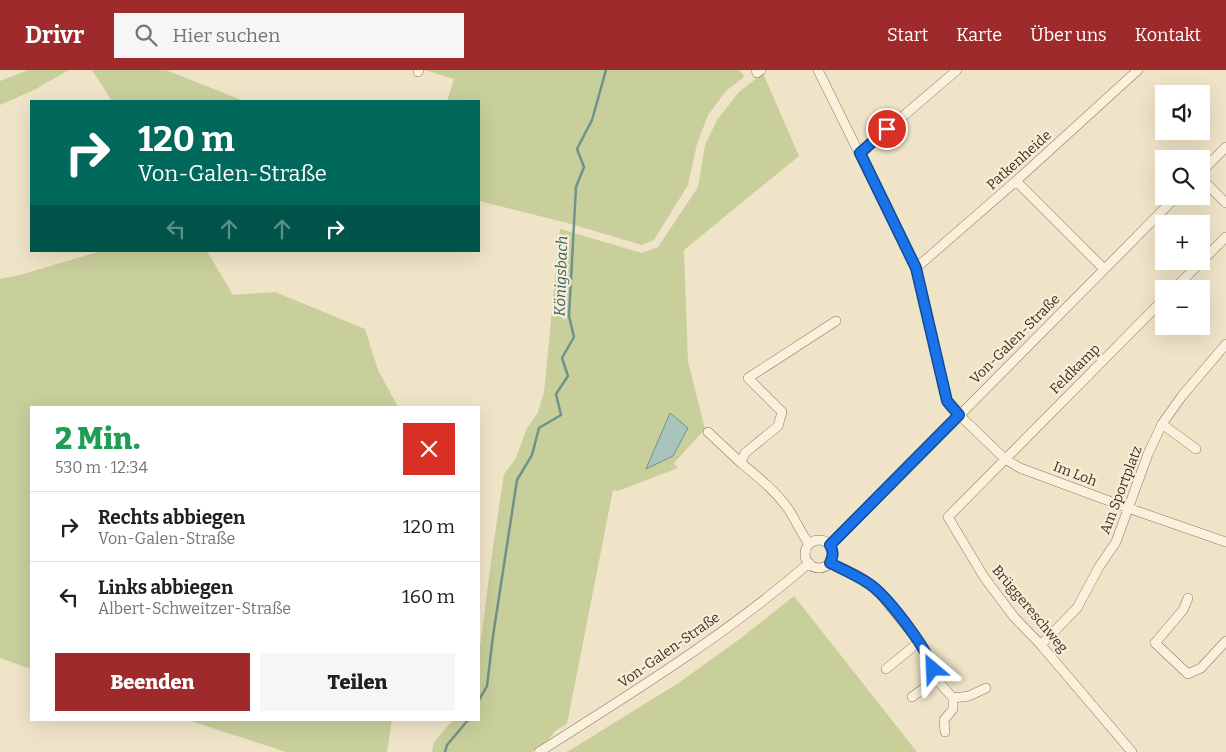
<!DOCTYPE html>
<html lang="de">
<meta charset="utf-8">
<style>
body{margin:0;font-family:Bitter,serif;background:#f6f6f6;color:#202124;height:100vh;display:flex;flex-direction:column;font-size:19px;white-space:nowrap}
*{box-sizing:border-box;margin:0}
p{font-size:16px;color:#757577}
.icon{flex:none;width:28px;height:28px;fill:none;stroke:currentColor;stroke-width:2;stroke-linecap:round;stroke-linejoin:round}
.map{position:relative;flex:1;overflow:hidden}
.sheet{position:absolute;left:30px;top:336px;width:450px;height:315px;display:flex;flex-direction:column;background:#fff;border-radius:0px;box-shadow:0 5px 20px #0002}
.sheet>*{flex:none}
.hud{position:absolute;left:30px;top:30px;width:450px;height:152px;border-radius:0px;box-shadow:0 5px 20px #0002;background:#00695c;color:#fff;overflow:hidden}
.tools{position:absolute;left:1155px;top:15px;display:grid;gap:10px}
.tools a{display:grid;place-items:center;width:55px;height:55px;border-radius:0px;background:#fff;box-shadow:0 5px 20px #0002;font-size:25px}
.pin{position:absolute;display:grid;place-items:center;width:42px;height:42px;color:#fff;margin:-21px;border:2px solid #fff;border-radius:50%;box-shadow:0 1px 5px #0007}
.me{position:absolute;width:55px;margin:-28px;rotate:334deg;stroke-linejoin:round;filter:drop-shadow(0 0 4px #0008)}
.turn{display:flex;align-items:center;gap:18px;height:105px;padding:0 25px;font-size:22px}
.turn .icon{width:65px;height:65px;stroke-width:2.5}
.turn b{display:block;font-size:35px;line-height:42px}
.lanes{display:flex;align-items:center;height:48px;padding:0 25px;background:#0003;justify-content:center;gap:25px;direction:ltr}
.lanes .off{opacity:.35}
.round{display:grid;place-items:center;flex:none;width:52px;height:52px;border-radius:0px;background:#f6f6f6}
.head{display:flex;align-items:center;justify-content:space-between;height:85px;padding:0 25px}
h1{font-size:30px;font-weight:800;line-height:38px;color:#1e9e55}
.button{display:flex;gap:10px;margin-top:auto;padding:10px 25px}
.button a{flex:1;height:58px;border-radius:0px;background:#9e2a2b;color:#fff;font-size:20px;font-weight:800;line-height:58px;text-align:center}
.button a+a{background:#f6f6f6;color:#202124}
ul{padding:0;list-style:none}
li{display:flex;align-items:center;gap:15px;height:70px;padding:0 25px;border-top:1px solid #e0e0e0}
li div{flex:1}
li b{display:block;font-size:19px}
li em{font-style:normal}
header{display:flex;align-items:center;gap:30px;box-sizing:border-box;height:70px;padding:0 25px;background:#9e2a2b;color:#fff}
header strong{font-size:24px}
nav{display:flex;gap:28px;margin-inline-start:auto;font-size:18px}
.search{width:350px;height:45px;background:#f6f6f6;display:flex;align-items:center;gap:12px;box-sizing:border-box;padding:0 18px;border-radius:0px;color:#757577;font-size:19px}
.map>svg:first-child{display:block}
.green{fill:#c9cf9b}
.water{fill:#a9c4bc;stroke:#6f938a}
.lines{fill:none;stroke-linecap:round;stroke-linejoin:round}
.stream{stroke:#6f938a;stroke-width:2.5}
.minor-casing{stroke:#8d765c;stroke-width:10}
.minor{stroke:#faf1dc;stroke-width:9}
.route-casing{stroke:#114b97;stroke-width:12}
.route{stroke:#1a73e8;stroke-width:9}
.labels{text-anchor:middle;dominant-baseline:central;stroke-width:4.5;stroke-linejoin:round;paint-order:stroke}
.street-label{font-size:14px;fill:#3d2e20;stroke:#f7eed8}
.water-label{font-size:15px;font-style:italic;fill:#2f5d5a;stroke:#f7eed8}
</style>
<header>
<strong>Drivr</strong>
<div class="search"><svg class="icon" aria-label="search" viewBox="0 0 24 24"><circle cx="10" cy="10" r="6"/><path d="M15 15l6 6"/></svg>Hier suchen</div>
<nav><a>Start</a><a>Karte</a><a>Über uns</a><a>Kontakt</a></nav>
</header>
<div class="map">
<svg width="1226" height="682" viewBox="0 0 1226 682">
<rect width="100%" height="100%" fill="#f0e4c8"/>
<!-- green -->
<path class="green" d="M28,0h41l-35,20 -34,15v-24z
M92,0h74l78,31h-132z
M424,0h316l4,7 -18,14 -18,24 -11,29 -9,41 -34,55 -12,5 -71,-21 -92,-23v-100h-32l7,-22z
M763,3l36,83 -115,94 4,112 17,67 -31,34 4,5 -60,23 -5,-1 -46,234 -12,7 -8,11 -15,10h-100l2,-10 19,-22h26v-66l14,-107 11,-73 12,-16 10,-28 12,-18 6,-20 16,-163 82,24 16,-6 40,-60 7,-42 12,-25 22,-28z
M101,181h106l26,44 42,-3 90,37 13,41 20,37 -367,1v261l-31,-11v-379l20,-4z
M794,526l123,156h-350l113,-70 61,-44z
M188,650h204l-5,32h-101z"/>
<!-- water -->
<path class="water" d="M670,343l18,15 -15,28 -27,13z"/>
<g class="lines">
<!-- stream -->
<path class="stream" d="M479,630l8,-14 6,-50 24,-156 15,-25 7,-27 22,-13 -5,-21 12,-18 -6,-18 12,-21 -5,-21 7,-129 8,-20 -7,-18 15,-29 14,-50
M445,682l2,-7 21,-25"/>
<defs>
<path id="minor" d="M756,0l1,3 4,-3
M818,0l98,198 31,133 4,6 54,52 15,9 108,40 98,34
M418,2l1,-2
M860,83l97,-83
M1201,102l25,-25
M1201,108l25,25
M1016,111l88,88
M916,198l100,-87 122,-111
M1174,219l52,-52
M1162,354l34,25
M708,362l33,31
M805 484a14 14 0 1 1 28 0a14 14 0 1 1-28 0Z
M809,474c-8,-11 -13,-23 -20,-34 -13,-19 -31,-33 -48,-47l4,-10 33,-27 4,-14 -34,-34 88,-57
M831,475l346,-349
M830,493l37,19 11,9 41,51 11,17 6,20 17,19 16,-2 17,-8
M1188,528l-5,12 -28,33 33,31 13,-6 25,-27
M1041,575l36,-37 22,-41 17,-25 32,-88 14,-30 20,-28 44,-52
M886,599l33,-27
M912,627l24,-18
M945,662l-1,-12 9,-11v-11
M539,682c93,-59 187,-117 270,-189
M1132,682l-91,-107 -27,-28 -30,-40 -36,-60 216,-218"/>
</defs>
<!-- minor casing -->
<use href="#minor" class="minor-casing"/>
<!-- minor -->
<use href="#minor" class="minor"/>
</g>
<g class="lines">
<defs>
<path id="route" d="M887,59l-27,24 56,115 31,133 12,14 -129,130c4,7 3,11 0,18 12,6 26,12 38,20 19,12 58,64 65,86"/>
</defs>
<!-- route casing -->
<use href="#route" class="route-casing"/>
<!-- route -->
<use href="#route" class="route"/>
</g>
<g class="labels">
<!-- street labels -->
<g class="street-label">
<text transform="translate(1019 90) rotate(-42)">Patkenheide</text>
<text transform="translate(1015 269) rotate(-45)">Von-Galen-Straße</text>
<text transform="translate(1075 299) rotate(-45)">Feldkamp</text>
<text transform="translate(1075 404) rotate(21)">Im Loh</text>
<text transform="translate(1121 420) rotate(-69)">Am Sportplatz</text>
<text transform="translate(1030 539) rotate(50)">Brüggereschweg</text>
<text transform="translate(669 580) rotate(-35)">Von-Galen-Straße</text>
</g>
<!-- water labels -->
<g class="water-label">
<text transform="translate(561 206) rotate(-88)">Königsbach</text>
</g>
</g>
</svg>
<div class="tools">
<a><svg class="icon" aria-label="sound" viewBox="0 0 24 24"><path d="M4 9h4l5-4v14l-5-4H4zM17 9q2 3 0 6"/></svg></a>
<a><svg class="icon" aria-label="search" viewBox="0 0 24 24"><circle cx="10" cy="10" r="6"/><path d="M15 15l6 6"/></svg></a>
<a>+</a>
<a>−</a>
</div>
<div class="pin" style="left:887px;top:59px;background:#d93025"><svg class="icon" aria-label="arrive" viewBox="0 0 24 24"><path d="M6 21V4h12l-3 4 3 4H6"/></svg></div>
<svg class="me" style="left:933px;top:599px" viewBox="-20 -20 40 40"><path d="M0-17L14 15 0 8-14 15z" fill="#1a73e8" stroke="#fff" stroke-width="4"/></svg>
<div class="hud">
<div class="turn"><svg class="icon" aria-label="right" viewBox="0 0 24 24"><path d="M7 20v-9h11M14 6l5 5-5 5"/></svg><div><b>120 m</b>Von-Galen-Straße</div></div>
<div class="lanes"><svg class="icon off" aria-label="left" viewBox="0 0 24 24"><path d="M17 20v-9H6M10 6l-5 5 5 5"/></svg><svg class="icon off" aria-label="ahead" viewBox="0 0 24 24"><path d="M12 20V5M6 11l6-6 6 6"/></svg><svg class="icon off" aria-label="ahead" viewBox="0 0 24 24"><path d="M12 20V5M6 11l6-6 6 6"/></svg><svg class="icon" aria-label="right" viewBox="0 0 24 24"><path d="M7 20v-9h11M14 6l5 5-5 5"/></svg></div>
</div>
<section class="sheet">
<div class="head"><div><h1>2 Min.</h1><p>530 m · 12:34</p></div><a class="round" style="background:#d93025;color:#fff"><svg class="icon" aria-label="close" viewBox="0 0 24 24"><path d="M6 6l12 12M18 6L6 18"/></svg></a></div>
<ul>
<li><svg class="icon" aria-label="right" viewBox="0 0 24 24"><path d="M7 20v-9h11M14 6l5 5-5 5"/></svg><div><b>Rechts abbiegen</b><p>Von-Galen-Straße</p></div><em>120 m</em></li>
<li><svg class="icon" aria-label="left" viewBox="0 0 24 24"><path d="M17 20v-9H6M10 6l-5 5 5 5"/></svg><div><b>Links abbiegen</b><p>Albert-Schweitzer-Straße</p></div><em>160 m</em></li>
</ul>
<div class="button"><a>Beenden</a><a>Teilen</a></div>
</section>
</div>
